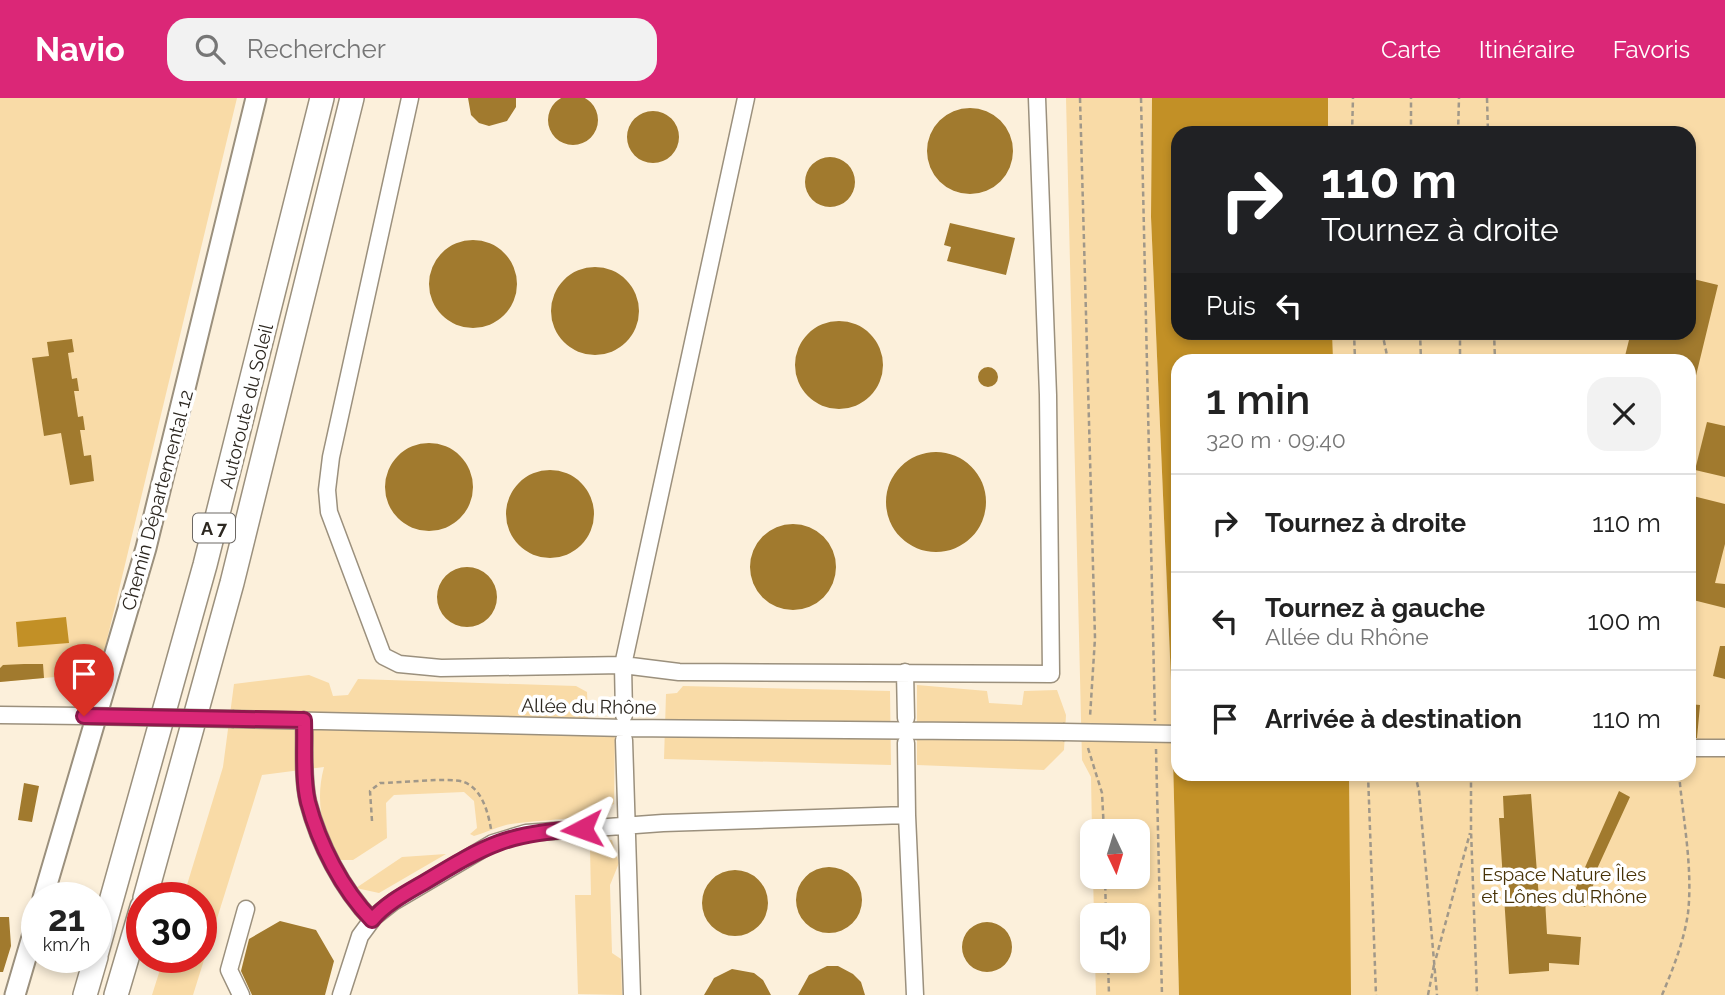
<!DOCTYPE html>
<html lang="fr">
<meta charset="utf-8">
<style>
body{margin:0;font-family:Raleway,sans-serif;background:#f2f2f2;color:#222;height:100vh;display:flex;flex-direction:column;font-size:26px;white-space:nowrap}
*{box-sizing:border-box;margin:0}
p{font-size:23px;color:#767676}
.icon{flex:none;width:38px;height:38px;fill:none;stroke:currentColor;stroke-width:2;stroke-linecap:round;stroke-linejoin:round}
.map{position:relative;flex:1;overflow:hidden}
.details{position:absolute;left:1171px;top:256px;width:525px;height:427px;display:flex;flex-direction:column;background:#fff;border-radius:21px;box-shadow:0 4px 10px #0003}
.details>*{flex:none}
.banner{position:absolute;left:1171px;top:28px;width:525px;height:214px;border-radius:21px;box-shadow:0 4px 10px #0003;background:#202124;color:#fff;overflow:hidden}
.needle{width:46px;rotate:176deg}
.fabs{position:absolute;left:1080px;top:721px;display:grid;gap:14px}
.fabs a{display:grid;place-items:center;width:70px;height:70px;border-radius:14px;background:#fff;box-shadow:0 4px 10px #0003;font-size:35px}
.speed{position:absolute;left:21px;top:784px;display:flex;gap:14px;font-size:35px;font-weight:700;text-align:center}
.speed>*{display:grid;place-content:center;width:91px;height:91px;border-radius:50%;background:#fff;box-shadow:0 4px 10px #0003;line-height:1}
.speed small{font-size:18px;font-weight:400}
.speed .limit{border:10px solid #d22;background:#fff;color:#111}
.pin{position:absolute;display:grid;place-items:center;width:60px;height:60px;color:#fff;margin:-72px -30px;border-radius:50% 50% 50% 0;rotate:-45deg;box-shadow:0 0 7px #0007}
.pin .icon{rotate:45deg}
.me{position:absolute;width:77px;margin:-38px;rotate:266deg;stroke-linejoin:round;filter:drop-shadow(0 0 5px #0008)}
.turn{display:flex;align-items:center;gap:24px;height:147px;padding:0 35px;font-size:32px}
.turn .icon{width:91px;height:91px;stroke-width:2.5}
.turn b{display:block;font-size:49px;line-height:60px}
.then{display:flex;align-items:center;height:66px;padding:0 35px;background:#0003;gap:14px;font-size:26px}
.round{display:grid;place-items:center;flex:none;width:74px;height:74px;border-radius:21px;background:#f2f2f2}
.head{display:flex;align-items:center;justify-content:space-between;height:119px;padding:0 35px}
h1{font-size:42px;font-weight:600;line-height:52px}
ul{padding:0;list-style:none}
li{display:flex;align-items:center;gap:21px;height:98px;padding:0 35px;border-top:2px solid #e0e0e0}
li div{flex:1}
li b{display:block;font-size:26px}
li em{font-style:normal}
header{display:flex;align-items:center;gap:42px;box-sizing:border-box;height:98px;padding:0 35px;background:#db2777;color:#fff}
header strong{font-size:33px}
nav{display:flex;gap:38px;margin-inline-start:auto;font-size:24px}
.search{width:490px;height:63px;background:#f2f2f2;display:flex;align-items:center;gap:18px;box-sizing:border-box;padding:0 24px;border-radius:21px;color:#767676;font-size:26px}
.map>svg:first-child{display:block}
.green{fill:#f9dba7}
.water{fill:#c29026}
.building{fill:#a17a2e}
.lines{fill:none;stroke-linecap:round;stroke-linejoin:round}
.minor-casing{stroke:#9b907d;stroke-width:19}
.major-casing{stroke:#9b907d;stroke-width:23}
.highway-casing{stroke:#9b907d;stroke-width:26}
.path{stroke:#a19889;stroke-width:2.5;stroke-dasharray:5 3.5;stroke-linecap:butt}
.minor{stroke:#fff;stroke-width:16}
.major{stroke:#fff;stroke-width:19}
.highway{stroke:#fff;stroke-width:23}
.minor-bridge-casing{stroke:#9b907d;stroke-width:19;stroke-linecap:butt}
.minor-bridge{stroke:#fff;stroke-width:16}
.route-casing{stroke:#8e194d;stroke-width:18}
.route{stroke:#db2777;stroke-width:12}
.labels{text-anchor:middle;dominant-baseline:central;stroke-width:7;stroke-linejoin:round;paint-order:stroke}
.shield{fill:#fff;stroke:#6c6864;stroke-width:2}
.shield-label{font-size:18px;font-weight:bold;fill:#2d2821}
.street-label{font-size:19px;fill:#2d2821;stroke:#fff}
.park-label{font-size:19px;fill:#473206;stroke:#fff}
</style>
<header>
<strong>Navio</strong>
<div class="search"><svg class="icon" aria-label="search" viewBox="0 0 24 24"><circle cx="10" cy="10" r="6"/><path d="M15 15l6 6"/></svg>Rechercher</div>
<nav><a>Carte</a><a>Itinéraire</a><a>Favoris</a></nav>
</header>
<div class="map">
<svg width="1725" height="897" viewBox="0 0 1725 897">
<rect width="100%" height="100%" fill="#fcf0db"/>
<!-- green -->
<path class="green" d="M0,0h237l-138,575 -99,9z
M1066,0h86l-1,119 20,463 8,315h-83l-1,-34h43v-46h-44l-1,-38h45v-46h-46l-1,-54 -9,-17z
M1246,0h479v897h-457l-6,-221h427v-414h-437v-27l437,-1v-199h-442z
M309,577l20,8 4,13 15,-1 10,-16 218,7 11,6 2,42 26,-1 -1,71c-31,19 -73,14 -108,21 -11,3 -22,8 -32,11l-4,-2 7,-6 -3,-27 -10,-9 -70,3 -8,8 1,35 -34,22h-17c-14,-32 -21,-59 -12,-93l-62,8 -69,220h-41l12,-38h37v-59h-18l40,-131 11,-83z
M917,587l70,6 2,12 33,2 2,-14 33,-1 9,25 -2,35 -20,20 -127,-5z
M683,588l207,5 1,74 -227,-6 2,-65 11,-1z
M597,741l15,1 7,23 -9,22 2,68 9,6 1,36 -44,-1 -3,-99h16l-1,-47z
M446,756l-67,39 -23,-5 46,-31z"/>
<!-- water -->
<path class="water" d="M1152,0h176v35h-150v199l154,1 1,27h-155v414h171l2,221h-172l-8,-315 -20,-463z
M66,519l3,26 -51,4 -2,-25z"/>
<!-- building -->
<path class="building" d="M548 22a25 25 0 1 1 50 0a25 25 0 1 1-50 0Z
M468,0h48v9l-9,14 -18,5 -10,-3 -8,-8z
M927 53a43 43 0 1 1 86 0a43 43 0 1 1-86 0Z
M627 39a26 26 0 1 1 52 0a26 26 0 1 1-52 0Z
M805 84a25 25 0 1 1 50 0a25 25 0 1 1-50 0Z
M950,125l65,15 -9,37 -59,-14 4,-14 -7,-2z
M429 186a44 44 0 1 1 88 0a44 44 0 1 1-88 0Z
M551 213a44 44 0 1 1 88 0a44 44 0 1 1-88 0Z
M1689,180l29,7 -25,103 -4,-1v-27h-65l7,-28h58z
M795 267a44 44 0 1 1 88 0a44 44 0 1 1-88 0Z
M72,241l2,13 -6,1 4,26 5,-1 2,13h-5l4,26 5,-1 2,14h-5l4,26 7,-1 3,26 -24,4 -9,-52 -17,3 -12,-78 17,-2 -2,-14z
M978 279a10 10 0 1 1 20 0a10 10 0 1 1-20 0Z
M1707,324l18,4v51l-30,-7z
M385 389a44 44 0 1 1 88 0a44 44 0 1 1-88 0Z
M886 404a50 50 0 1 1 100 0a50 50 0 1 1-100 0Z
M506 416a44 44 0 1 1 88 0a44 44 0 1 1-88 0Z
M1689,397l36,9v40l-10,39 10,1v24l-36,-9z
M750 469a43 43 0 1 1 86 0a43 43 0 1 1-86 0Z
M437 499a30 30 0 1 1 60 0a30 30 0 1 1-60 0Z
M1720,548h5v33l-12,-3z
M24,566h19l1,14 -44,4v-14l3,-3z
M1689,606l11,1 -3,33h-8z
M24,685l15,3 -7,36 -14,-2z
M1619,693l11,6 -39,85 3,1 -9,24 -15,-6z
M1531,696l8,105h6l2,35 34,3 -2,28 -30,-2v8l-40,3 -10,-156h5l-1,-22z
M796 802a33 33 0 1 1 66 0a33 33 0 1 1-66 0Z
M702 805a33 33 0 1 1 66 0a33 33 0 1 1-66 0Z
M0,819h9l2,29 -8,26h-3z
M280,823l36,9 18,31 -9,34h-73l-11,-24 8,-32z
M962 849a25 25 0 1 1 50 0a25 25 0 1 1-50 0Z
M827,868h11l15,8 8,8 4,13h-67l11,-20z
M732,871l22,4 9,7 8,15h-67l10,-17z"/>
<g class="lines">
<defs>
<path id="minor" d="M410,0l-79,359 -4,33 2,22 54,144 16,8 42,4 182,-3 56,7 372,2 -3,-279 -11,-297
M905,574l1,46
M0,617l84,1
M624,617l-1,-50 123,-567
M234,621l391,9 438,4
M304,622c1,26 -2,56 4,82 11,42 34,87 64,118
M624,642l8,255
M1689,650h36
M907,717l8,180
M241,897l-12,-25 17,-61
M341,897l19,-59 14,-19 19,-15 100,-59 33,-10 137,-10 244,-8 -1,-72"/>
<path id="major" d="M43,800l103,-350 110,-450
M15,897l22,-75"/>
<path id="highway" d="M145,800l87,-315 120,-485
M96,857l109,-390 117,-467
M85,897l11,-38
M116,897l26,-88"/>
</defs>
<!-- minor casing -->
<use href="#minor" class="minor-casing"/>
<!-- major casing -->
<use href="#major" class="major-casing"/>
<!-- highway casing -->
<use href="#highway" class="highway-casing"/>
<!-- path -->
<path class="path" d="M1080,0l15,540 -5,79
M1141,0l14,623
M1487,0l1,35
M1352,35l1,-35
M1411,35v-35
M1458,35l1,-35
M1354,234l1,28
M1382,234l6,28
M1420,234l1,28
M1460,234v28
M1494,234l1,28
M1088,650l14,45 2,38
M1156,651l6,246
M1368,676l8,221
M1415,676l4,17 18,204
M1471,676v56l6,165
M372,723l-2,-30 10,-8c19,0 68,-6 84,-1 18,7 24,30 27,47
M1105,779l1,38
M1436,860l34,-125
M1108,863l1,34
M1428,897l6,-30
M1662,897c11,-26 22,-54 26,-82 5,-45 -5,-94 -9,-139"/>
<!-- minor -->
<use href="#minor" class="minor"/>
<!-- major -->
<use href="#major" class="major"/>
<!-- highway -->
<use href="#highway" class="highway"/>
<defs>
<path id="minor-bridge" d="M84,618l150,3
M1063,634l115,2"/>
</defs>
<!-- minor-bridge casing -->
<use href="#minor-bridge" class="minor-bridge-casing"/>
<!-- minor-bridge -->
<use href="#minor-bridge" class="minor-bridge"/>
</g>
<g class="lines">
<defs>
<path id="route" d="M84,618l220,4c1,26 -2,57 4,82 11,42 34,87 64,118 13,-16 34,-27 53,-38 61,-37 84,-50 157,-53"/>
</defs>
<!-- route casing -->
<use href="#route" class="route-casing"/>
<!-- route -->
<use href="#route" class="route"/>
</g>
<g class="labels">
<!-- shield labels -->
<rect class="shield" x="193" y="415.5" width="42" height="29" rx="5"/>
<g class="shield-label">
<text x="214" y="430">A 7</text>
</g>
<!-- street labels -->
<g class="street-label">
<text transform="translate(246 308) rotate(-76)">Autoroute du Soleil</text>
<text transform="translate(157 402) rotate(-75)">Chemin Départemental 12</text>
<text transform="translate(589 608) rotate(1)">Allée du Rhône</text>
</g>
<!-- park labels -->
<g class="park-label">
<text x="1564" y="776">Espace Nature Îles<tspan x="1564" dy="22">et Lônes du Rhône</tspan></text>
</g>
</g>
</svg>
<div class="fabs">
<a><svg class="needle" viewBox="-14 -14 28 28"><path d="M0-13l5 13h-10z" fill="#e53935"/><path d="M0 13l5-13h-10z" fill="#767676"/></svg></a>
<a><svg class="icon" aria-label="sound" viewBox="0 0 24 24"><path d="M4 9h4l5-4v14l-5-4H4zM17 9q2 3 0 6"/></svg></a>
</div>
<div class="speed"><div>21<small>km/h</small></div><div class="limit">30</div></div>
<div class="pin" style="left:84px;top:618px;background:#d93025"><svg class="icon" aria-label="arrive" viewBox="0 0 24 24"><path d="M6 21V4h12l-3 4 3 4H6"/></svg></div>
<svg class="me" style="left:582px;top:731px" viewBox="-20 -20 40 40"><path d="M0-17L14 15 0 8-14 15z" fill="#db2777" stroke="#fff" stroke-width="4"/></svg>
<div class="banner">
<div class="turn"><svg class="icon" aria-label="right" viewBox="0 0 24 24"><path d="M7 20v-9h11M14 6l5 5-5 5"/></svg><div><b>110 m</b>Tournez à droite</div></div>
<div class="then">Puis<svg class="icon" aria-label="left" viewBox="0 0 24 24"><path d="M17 20v-9H6M10 6l-5 5 5 5"/></svg></div>
</div>
<section class="details">
<div class="head"><div><h1>1 min</h1><p>320 m · 09:40</p></div><a class="round"><svg class="icon" aria-label="close" viewBox="0 0 24 24"><path d="M6 6l12 12M18 6L6 18"/></svg></a></div>
<ul>
<li><svg class="icon" aria-label="right" viewBox="0 0 24 24"><path d="M7 20v-9h11M14 6l5 5-5 5"/></svg><div><b>Tournez à droite</b></div><em>110 m</em></li>
<li><svg class="icon" aria-label="left" viewBox="0 0 24 24"><path d="M17 20v-9H6M10 6l-5 5 5 5"/></svg><div><b>Tournez à gauche</b><p>Allée du Rhône</p></div><em>100 m</em></li>
<li><svg class="icon" aria-label="arrive" viewBox="0 0 24 24"><path d="M6 21V4h12l-3 4 3 4H6"/></svg><div><b>Arrivée à destination</b></div><em>110 m</em></li>
</ul>
</section>
</div>
